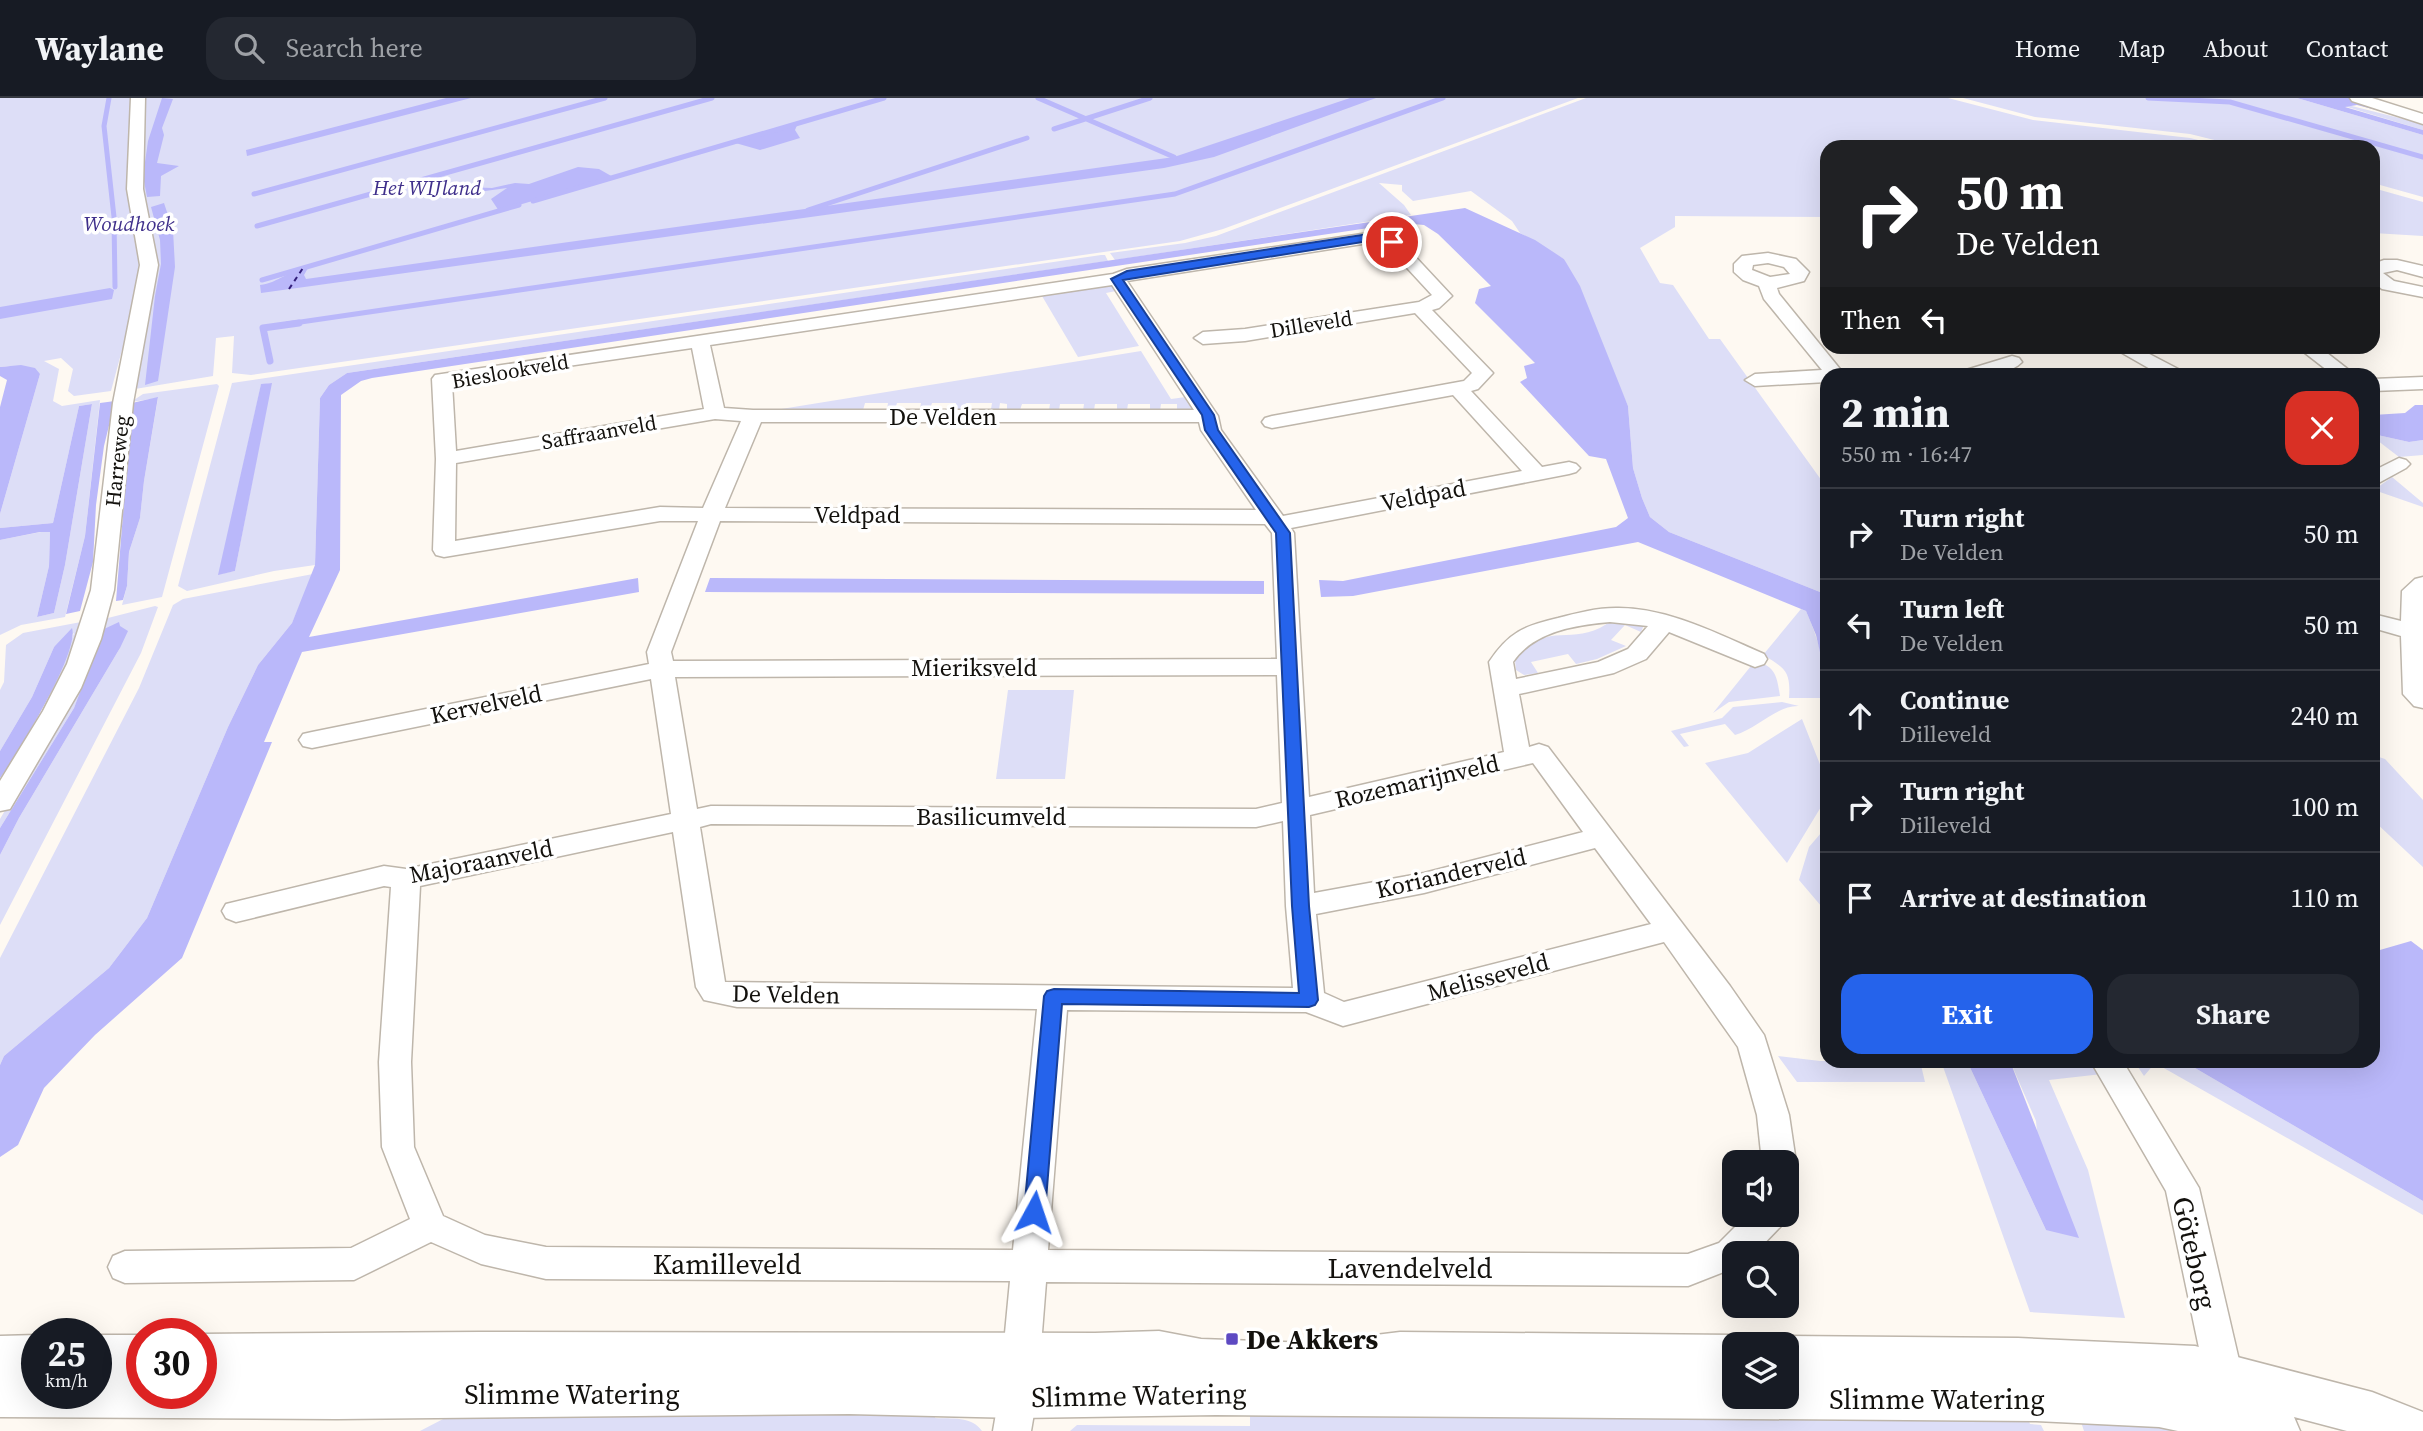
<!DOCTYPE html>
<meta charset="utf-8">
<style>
body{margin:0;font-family:"Source Serif 4",serif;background:#242831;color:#f1f3f6;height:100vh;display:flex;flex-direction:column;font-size:26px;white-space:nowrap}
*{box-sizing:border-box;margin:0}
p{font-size:23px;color:#9ea1a6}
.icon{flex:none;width:38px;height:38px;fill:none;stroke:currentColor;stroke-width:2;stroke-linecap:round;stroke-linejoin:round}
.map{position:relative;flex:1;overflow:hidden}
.details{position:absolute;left:1820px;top:270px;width:560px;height:700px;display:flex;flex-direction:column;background:#171b24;border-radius:21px;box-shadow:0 7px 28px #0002}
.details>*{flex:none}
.top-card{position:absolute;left:1820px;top:42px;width:560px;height:214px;border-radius:21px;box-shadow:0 7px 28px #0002;background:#202124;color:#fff;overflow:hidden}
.buttons{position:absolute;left:1722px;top:1052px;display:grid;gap:14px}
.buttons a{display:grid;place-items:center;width:77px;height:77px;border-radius:14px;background:#171b24;box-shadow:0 7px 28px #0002;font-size:35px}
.speed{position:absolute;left:21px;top:1220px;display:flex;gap:14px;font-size:35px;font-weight:700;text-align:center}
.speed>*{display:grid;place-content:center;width:91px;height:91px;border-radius:50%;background:#171b24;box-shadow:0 7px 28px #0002;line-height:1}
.speed small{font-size:18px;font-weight:400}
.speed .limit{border:10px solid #d22;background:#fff;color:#111}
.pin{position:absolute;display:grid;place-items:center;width:60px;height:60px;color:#fff;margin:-30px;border:4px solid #fff;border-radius:50%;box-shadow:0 2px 7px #0007}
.me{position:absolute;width:77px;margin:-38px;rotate:5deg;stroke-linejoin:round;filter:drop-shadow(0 0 5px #0008)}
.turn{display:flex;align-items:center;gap:24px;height:147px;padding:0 21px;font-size:32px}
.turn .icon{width:91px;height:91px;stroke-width:2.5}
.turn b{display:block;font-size:49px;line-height:60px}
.then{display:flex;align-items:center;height:66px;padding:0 21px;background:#0003;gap:14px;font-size:26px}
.round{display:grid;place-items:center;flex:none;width:74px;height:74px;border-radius:21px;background:#242831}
.head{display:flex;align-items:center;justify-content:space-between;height:119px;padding:0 21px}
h1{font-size:42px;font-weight:700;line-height:52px}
.primary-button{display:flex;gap:14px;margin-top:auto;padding:14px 21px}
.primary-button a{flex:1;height:80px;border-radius:21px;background:#2563eb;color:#fff;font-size:28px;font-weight:700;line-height:80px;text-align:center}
.primary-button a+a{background:#242831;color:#f1f3f6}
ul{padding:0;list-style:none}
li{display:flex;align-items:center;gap:21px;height:91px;padding:0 21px;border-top:2px solid #363941}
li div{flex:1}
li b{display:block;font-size:26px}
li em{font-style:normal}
header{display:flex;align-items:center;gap:42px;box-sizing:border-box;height:98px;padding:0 35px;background:#171b24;border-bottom:2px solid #363941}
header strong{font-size:33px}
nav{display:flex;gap:38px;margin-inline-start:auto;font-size:24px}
.search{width:490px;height:63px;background:#242831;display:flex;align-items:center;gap:18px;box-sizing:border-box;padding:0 24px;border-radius:21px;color:#9ea1a6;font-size:26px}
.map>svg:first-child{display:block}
.green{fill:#dddef7;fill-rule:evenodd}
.water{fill:#bab8fa}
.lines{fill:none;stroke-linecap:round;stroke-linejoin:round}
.stream-far1{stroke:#bab8fa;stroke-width:5}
.stream{stroke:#bab8fa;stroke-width:7}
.ferry{stroke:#331f7a;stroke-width:2;stroke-dasharray:5 4.5;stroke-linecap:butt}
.minor-casing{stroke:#beb6ab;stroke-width:3}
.tertiary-casing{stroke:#beb6ab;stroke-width:3}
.minor{fill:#fff;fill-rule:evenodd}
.tertiary{fill:#fff;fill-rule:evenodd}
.route{fill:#2563eb;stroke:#184099;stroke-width:2}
.poi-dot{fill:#5d49c2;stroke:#fff;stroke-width:2.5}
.labels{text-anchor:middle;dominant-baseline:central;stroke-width:7;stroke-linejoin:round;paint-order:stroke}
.far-park-label{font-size:21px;font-style:italic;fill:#3f2f8b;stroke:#fff}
.far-street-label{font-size:21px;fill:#13110d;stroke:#fff}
.street-label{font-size:24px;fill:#13110d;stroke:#fff}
.near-street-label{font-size:28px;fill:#13110d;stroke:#fff}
.near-poi-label{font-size:28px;font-weight:bold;fill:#13110d;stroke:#fff;text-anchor:start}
</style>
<header>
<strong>Waylane</strong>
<div class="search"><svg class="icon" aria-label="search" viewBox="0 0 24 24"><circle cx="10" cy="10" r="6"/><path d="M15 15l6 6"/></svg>Search here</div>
<nav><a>Home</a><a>Map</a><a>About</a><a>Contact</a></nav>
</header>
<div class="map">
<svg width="2423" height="1333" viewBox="0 0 2423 1333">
<rect width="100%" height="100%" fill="#fef9f2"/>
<!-- green -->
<path class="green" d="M0,0h1578l-355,131 -43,12 -929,134 -19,-2 2,-37 -18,2 -3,38 -78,13 5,-41 -18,2 -11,41 -37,5 -6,-5 5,-22 -12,-11 -17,3 15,8 -6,32 9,5 38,-6 -15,136 -20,81 -44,8 -21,10v-95l41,-8h9l-1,34 -12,51 17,-4 11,-48 27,-161 -13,2 -26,117 -53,5v-14l40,-140 -32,-8 -8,1z
M1586,0h362l85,22 157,18 37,9h-400v70l-152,-1v11l-35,21 20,35 13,2 36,54h11l107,149v110l-7,-6 -151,-60 -19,-15 -8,-19 -9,-30 -5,-62 -64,-147 -44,-26 -8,-12 -41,-30 -58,10 -11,-10v-6l-23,-2 25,22 7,10 -296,45 -5,-7 75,-10 31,-7z
M1963,0h334l126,37v62l-50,-14v-36h-130l-53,-13 -155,-17z
M2348,7l75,19v6l-79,-24z
M2373,90l50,14v34l-50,-3z
M1101,157h4l3,6 -761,112 -18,12 -9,13 -5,167 -41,6 -87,20 -9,-5 54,-203zM271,285l-36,188 -16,3 42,-189z
M1098,186l15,1 3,6 -10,2 33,53 -61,11 -36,-61z
M1141,253l30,48 15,-2 10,15h-19v-8h-16l-1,7h-10v-7h-22l-1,6h-10v-6h-22l-1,6 -11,1 1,-7h-24l-1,6h-10l1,-6h-28l-2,6h-13v-6l-7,-1 -1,7 -8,-1 1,-6h-26l-2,6h-9l1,-6h-24l-2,6h-10l1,-6h-24l-2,6h-8l1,-6h-23l-2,7h-88z
M217,286l2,2 -57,211 -40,8 5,-19 2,-34 11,-34 4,-37 14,-83 -27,4 12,-8z
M2373,336l36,8 14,-2v15l-24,2 -26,-20z
M2392,379l31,26v4l-49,-17z
M313,476l-21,49 -34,42 -30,62 -81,191 -38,50 -105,88 -4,9v-107l139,-270 34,-83 10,-6z
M155,508l3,1 -17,46 -141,272v-70l19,-37 101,-170 -34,31 -12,29 -74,120v-9l27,-46 77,-154z
M1801,511l5,2c12,27 21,57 21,87h-38c2,-27 -4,-30 -26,-43z
M1612,522l32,5 -3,7 -16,-7 -14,15 15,6 -29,13 -21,5 -8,-10 -37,8 7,11 -14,2 -8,-5 -1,-10c32,-43 60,-10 97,-40z
M81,524l-17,60 -64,105c0,-14 10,-22 17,-33 25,-37 43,-79 57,-121l-20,14 -22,50 -32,54v-61l4,-8 2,-37 17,-12z
M1755,563c21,5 22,16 25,35l-51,6 -16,11z
M1008,592h66l-9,89h-69z
M1782,604l17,4c-22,-1 -42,23 -64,29l-10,-11 -45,10 9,12 -5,1 -13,-16 51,-13 11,-11z
M1802,621l25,63v15l-40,66 -82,-100 43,-10z
M2373,657l12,4 38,41v67l-50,-47z
M1827,728v87l-28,-33 10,-33z
M1778,958l42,5h100l5,21h-128z
M1941,963h26l79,169 -10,-109 -26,-60h84l8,13 -53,6 39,90 37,148 -95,-6z
M2134,963h49l240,140v14l-268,-152 -11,13z
M1250,1308l774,4 6,14 11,1 3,6h-974l7,-6 173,1z
M936,1310l-1,10c16,1 37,-2 47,13h-562l27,-14z
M2078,1315l147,18h-141z"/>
<!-- water -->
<path class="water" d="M162,0l11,1 -11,29 2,7 -7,28 22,3 -18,10 -1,20 -13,1 -4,-21 5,-35z
M446,0h25l-224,58 -1,-6z
M1350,0h26l-162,59 -50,11 -903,125 -1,-8c19,-2 29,-16 48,-17l-4,7 2,4 868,-122z
M2297,0h53l34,14 -27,-7 -12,2 78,23v5z
M798,25l-3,7 5,8 -40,12 -28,-8z
M578,69l21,2 14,8 -114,34 -8,-12 16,-11 -22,3h-78l35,-5 50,2 23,-5 14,1z
M164,105l9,27 2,37 -17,114 -13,4 10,-89 6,-32 -1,-24 -9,-33z
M1465,110l70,32 29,19 16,27 48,120 5,62 9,30 8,19 19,15 151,60 7,6v84l-11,-47 -10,-24 -168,-69 -285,54 -32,1 -2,-17 24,1 273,-54 12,-9 -22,-59 -17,-3 -69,-74 7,-4 -3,-12 11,-3 -60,-60 4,-14 12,-3 -53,-52 -14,-9 -22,-2 -1030,155 -11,3 -20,14 -1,175 -31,67 329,-59 1,14 -337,60 -38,90h8l-90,216 -87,77 -51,53 -26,57 -18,12v-92l4,-9 105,-88 38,-50 81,-191 30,-62 34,-42 23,-58 5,-167 9,-13 18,-12z
M110,190l4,2 -2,9 -112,20v-12z
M21,267l14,3 5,6 -40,140v-107l7,-27 -7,-4v-9z
M272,285l-37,188 -17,4 43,-191z
M158,299l-14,84 -4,37 -11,34 -2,34 -4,14 -7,1 16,-198z
M115,303l-11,45 -8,59 -3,57 -13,49 -14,3 19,-78 15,-133z
M92,306l-27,161 -11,48 -17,4 12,-51 1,-34h-10l-40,8v-12l53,-5 26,-117z
M2415,307h8v35l-14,2 -36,-8v-19l32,-2z
M710,480l554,3v13l-559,-2z
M119,524l1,4 8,5 -8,17 -101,170 -19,37v-27l74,-120 30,-79z
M72,530c8,24 -55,127 -72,150v-27l32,-54 22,-50z
M2411,843l12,9v251l-240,-140 190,-1v-108z
M1967,963h43l69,177 -33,-8z"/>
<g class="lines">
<!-- stream-far1 -->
<path class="stream-far1" d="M109,0l-5,28 10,91 1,70
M1038,0l136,59
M2148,0l82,4 193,55
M1054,31l96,-31
M254,96l351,-96
M533,103l351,-103
M808,112l219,-72
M257,128l455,-128
M262,182l257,-75
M287,226l888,-130 268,-96"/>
<!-- stream -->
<path class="stream" d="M270,263l-7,-33 36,-5"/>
<!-- ferry -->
<path class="ferry" d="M289,191l14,-21"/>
<defs>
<path id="minor" d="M131,0h14l-2,91 15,76 -25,138 -19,187 -13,49 -20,49 -71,121 -10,2v-30l43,-70 24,-47 24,-74 22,-187 27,-138 -13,-76z
M2350,0h22l51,16v10l-71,-23z
M1375,134l20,3 57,61 -13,12 -7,2 61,63 -15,16 -7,2 71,76 27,-5 7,2 4,4 -4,4 -7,2 -278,54 3,5 15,264 195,-45 -15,-90c20,-30 35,-36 69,-44 19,-5 38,-10 58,-10 51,-1 102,26 148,46l3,5 -3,5 -9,3 -86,-35 -23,27 -32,14 -95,21 10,53 10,-3 9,3 182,239 34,49 25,80 7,47 -5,10 -4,1v-11h-25l-5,-47 -19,-68 -74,-105 -321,84 -37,-14 -239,-2 -19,240 640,4 31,-11 29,-29h39v-3l1,3 -5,10 -28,29h-21v15l-46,18 -642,-4 -9,114 -6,35h-38l6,-35 11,-115 -464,-2 -65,-15 -50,-22 -77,38 -229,3 -12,-5 -5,-11 5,-11 12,-5 226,-3 59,-29 -28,-72 -3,-85 12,-175 -7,-1 -148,36 -10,-4 -4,-7 4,-7 158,-38 22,3 265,-55 -20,-135 -339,69 -9,-2 -4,-6 4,-6 9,-2 337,-68 -2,-12 51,-131h-38l-216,36 -8,-2 -3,-5 3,-91 -4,-80 3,-4 678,-101 14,-5zM1375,144l9,1 48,52 -13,7 -174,27 -42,3 -9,6 9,6 42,-3 170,-28 57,60 -8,8 -192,35 -7,2 -3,4 3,4 7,2 181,-33 69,76 -239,45 -62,-86 -3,-14 -91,-135zM1112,187l82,125h-441l-29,-2 -14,-63zM692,250l12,61 -248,42 -4,-68zM715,321l26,2 -38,87 -43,-1 -205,34 1,-78zM761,324h438l2,8 55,80 -531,-2zM720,423l545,3 7,9 5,126 -604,2 -2,-9zM1610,524l38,4 -20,23 -30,13 -82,17 -3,-17c21,-31 63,-37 97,-40zM1277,577l5,128 -26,6 -545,-3 -14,3 -22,-132zM1533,665l50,69 -159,41 -110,20 -4,-78zM1283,723l3,85 7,82 -568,-6 -25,-155 11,-3 545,3zM673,734l23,155 8,13 33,7 300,2 -24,241 -467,-3 -61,-12 -42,-19 -29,-69 -3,-85 9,-176zM1595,750l56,76 -307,78 -20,-9 -8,-79 108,-21z
M1768,155l28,6 13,13 -5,9 -27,7 2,6 65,80h-17v8l-72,4 -10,-6 10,-6 67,-4 -58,-71 -5,-13 -16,-6 -9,-8v-8l8,-8zM1768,165l16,4 6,7 -20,3 -18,-7 1,-5z
M2384,162h13l26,6v11l-26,-7 -14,3 11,8 29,6v10l-41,-8 -9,-7v-18z
M2110,248h24l46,24 3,4h-24z
M2296,248h22l36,28h-22z
M2012,258l7,2 3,4c-13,14 -41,13 -59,12l3,-4z
M2423,279v12l-50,2v-12z
M2399,360l7,2 4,4 -4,4 -33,18v-15z
M2423,479v131l-9,-2 -11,-12 -2,-58 -28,-8v-14l28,7 1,-30 13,-12z
M2090,962h32l77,128 46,198 -6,12 -13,5 -13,-5 -6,-12 -41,-195z"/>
<path id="tertiary" d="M1159,1233l42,8 109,4 90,-11 334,3 17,9h-17v52h53v-52h-17l17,-8 231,2 177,8 177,46 51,20v19h-76l-53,-14 6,14h-122l-19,-4 -123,-6 -820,-6 -198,3 -169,-4 -512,5 -337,-2v-81l37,-1v58h59v-58h46v58h59v-59l279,-2 615,1z"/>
</defs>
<!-- minor casing -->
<use href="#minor" class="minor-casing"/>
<!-- tertiary casing -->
<use href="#tertiary" class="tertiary-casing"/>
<!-- minor -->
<use href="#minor" class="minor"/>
<!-- tertiary -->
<use href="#tertiary" class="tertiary"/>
</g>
<!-- route -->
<path class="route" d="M1375,135l22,9 -5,3 -17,-5 -252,40 91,135 4,15 72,103 19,373 9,94 -3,5 -6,2 -247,-3 -17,208 -3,7 -8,2 -7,-2 -3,-7 20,-216 3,-5 7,-2 245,4 -7,-87 -16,-373 -71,-103 -3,-15 -91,-136 16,-8z"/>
<!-- markers -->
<rect class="poi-dot" x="1225" y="1234" width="14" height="14" rx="3.5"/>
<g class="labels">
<!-- far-park labels -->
<g class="far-park-label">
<text x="427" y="89">Het WIJland</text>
<text x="129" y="125">Woudhoek</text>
</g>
<!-- far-street labels -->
<g class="far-street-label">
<text transform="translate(1311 226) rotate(-9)">Dilleveld</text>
<text transform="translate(510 273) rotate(-10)">Bieslookveld</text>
<text transform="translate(599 334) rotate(-10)">Saffraanveld</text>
<text transform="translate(117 363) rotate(-84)">Harreweg</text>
</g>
<!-- street labels -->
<g class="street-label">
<text x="943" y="318">De Velden</text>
<text transform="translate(1423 397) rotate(-11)">Veldpad</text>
<text x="857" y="416">Veldpad</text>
<text x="974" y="569">Mieriksveld</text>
<text transform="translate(486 606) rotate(-12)">Kervelveld</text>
<text transform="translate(1417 683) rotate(-13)">Rozemarijnveld</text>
<text x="991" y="718">Basilicumveld</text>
<text transform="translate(481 763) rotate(-11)">Majoraanveld</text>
<text transform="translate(1451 775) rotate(-13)">Korianderveld</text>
<text transform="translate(1488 879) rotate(-15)">Melisseveld</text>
<text transform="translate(786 896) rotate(1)">De Velden</text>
</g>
<!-- near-street labels -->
<g class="near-street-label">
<text transform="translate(2195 1155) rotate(77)">Göteborg</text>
<text x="727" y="1166">Kamilleveld</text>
<text x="1410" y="1170">Lavendelveld</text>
<text x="572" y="1296">Slimme Watering</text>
<text transform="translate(1139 1297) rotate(-1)">Slimme Watering</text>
<text x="1937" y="1301">Slimme Watering</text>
</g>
<!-- near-poi labels -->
<g class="near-poi-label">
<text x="1246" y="1241">De Akkers</text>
</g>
</g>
</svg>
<div class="buttons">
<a><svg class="icon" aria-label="sound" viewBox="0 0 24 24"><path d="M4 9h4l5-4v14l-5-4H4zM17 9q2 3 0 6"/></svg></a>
<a><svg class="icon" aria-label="search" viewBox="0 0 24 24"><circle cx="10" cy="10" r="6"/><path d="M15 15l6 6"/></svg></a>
<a><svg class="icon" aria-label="layers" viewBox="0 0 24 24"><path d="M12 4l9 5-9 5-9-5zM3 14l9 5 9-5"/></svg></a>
</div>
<div class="speed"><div>25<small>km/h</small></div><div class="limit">30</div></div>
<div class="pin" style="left:1392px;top:144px;background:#d93025"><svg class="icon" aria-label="arrive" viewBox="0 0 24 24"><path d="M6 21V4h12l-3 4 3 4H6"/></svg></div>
<svg class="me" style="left:1034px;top:1114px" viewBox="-20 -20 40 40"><path d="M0-17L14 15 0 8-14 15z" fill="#2563eb" stroke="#fff" stroke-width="4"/></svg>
<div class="top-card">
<div class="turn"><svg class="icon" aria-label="right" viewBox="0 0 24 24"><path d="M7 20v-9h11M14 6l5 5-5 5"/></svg><div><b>50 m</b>De Velden</div></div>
<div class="then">Then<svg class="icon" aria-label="left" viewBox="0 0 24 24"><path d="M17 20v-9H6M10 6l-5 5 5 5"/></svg></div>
</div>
<section class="details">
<div class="head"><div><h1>2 min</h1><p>550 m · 16:47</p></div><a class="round" style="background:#d93025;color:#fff"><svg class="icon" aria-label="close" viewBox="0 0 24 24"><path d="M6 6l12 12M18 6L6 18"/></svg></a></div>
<ul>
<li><svg class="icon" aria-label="right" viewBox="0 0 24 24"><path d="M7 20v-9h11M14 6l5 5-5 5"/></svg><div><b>Turn right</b><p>De Velden</p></div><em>50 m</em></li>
<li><svg class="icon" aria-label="left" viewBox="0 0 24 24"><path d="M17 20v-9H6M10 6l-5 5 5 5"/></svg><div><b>Turn left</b><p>De Velden</p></div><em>50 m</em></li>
<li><svg class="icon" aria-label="ahead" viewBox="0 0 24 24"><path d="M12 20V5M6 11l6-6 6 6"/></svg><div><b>Continue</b><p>Dilleveld</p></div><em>240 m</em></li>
<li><svg class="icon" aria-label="right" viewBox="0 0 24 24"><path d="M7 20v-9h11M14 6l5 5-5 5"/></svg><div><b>Turn right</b><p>Dilleveld</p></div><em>100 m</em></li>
<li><svg class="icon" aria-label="arrive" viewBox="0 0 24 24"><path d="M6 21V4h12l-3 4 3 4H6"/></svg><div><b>Arrive at destination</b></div><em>110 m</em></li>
</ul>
<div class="primary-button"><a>Exit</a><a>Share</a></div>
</section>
</div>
